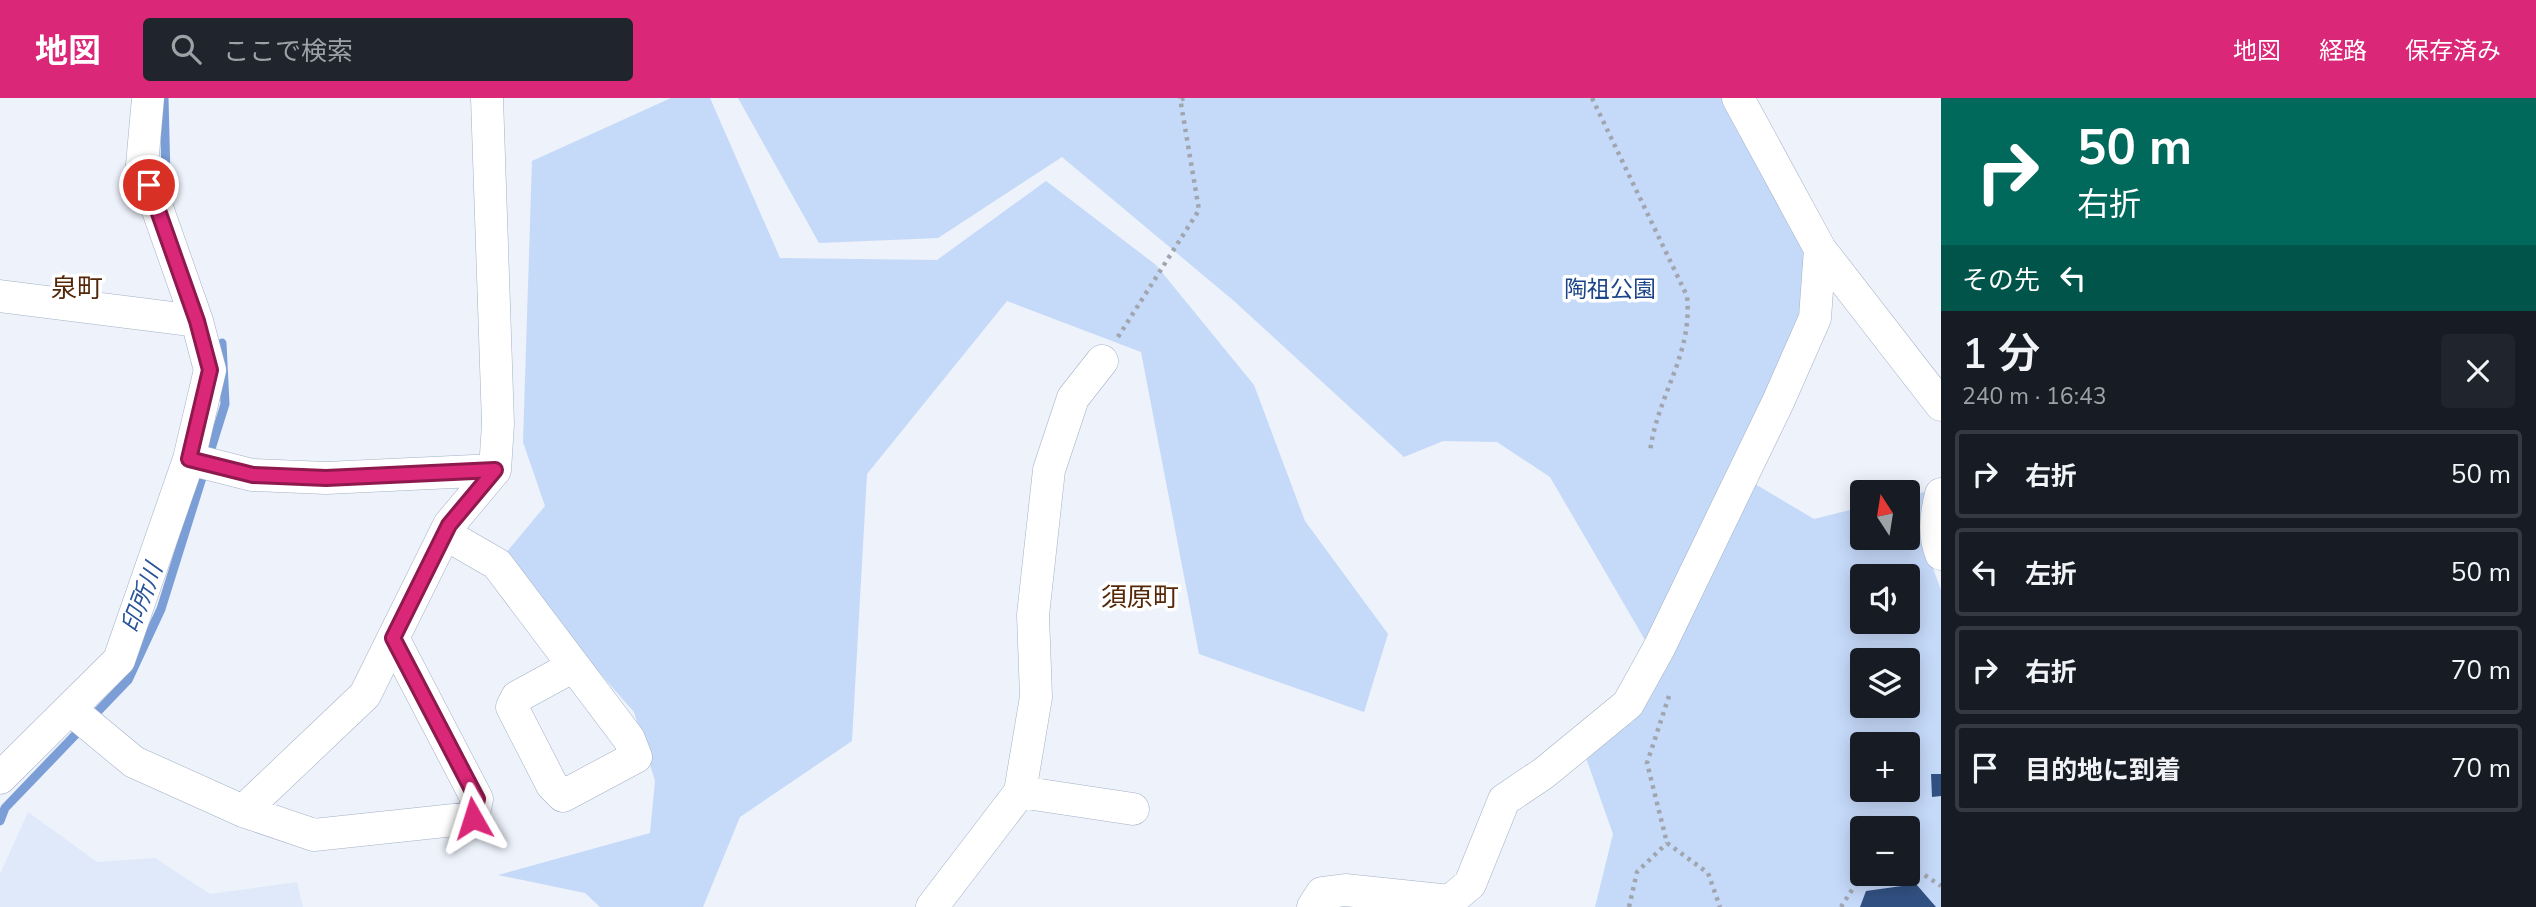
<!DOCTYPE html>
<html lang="ja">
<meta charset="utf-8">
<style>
body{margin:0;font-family:"Nunito Sans","Noto Sans JP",sans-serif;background:#20242c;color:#f1f3f6;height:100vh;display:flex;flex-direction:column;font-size:26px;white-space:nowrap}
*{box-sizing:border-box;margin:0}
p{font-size:23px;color:#9ea1a6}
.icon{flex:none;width:38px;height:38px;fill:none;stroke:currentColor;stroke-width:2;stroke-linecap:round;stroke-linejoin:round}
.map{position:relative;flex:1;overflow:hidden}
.panel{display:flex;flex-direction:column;background:#171b24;width:595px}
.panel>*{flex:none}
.guide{background:#00695c;color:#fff;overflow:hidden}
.needle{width:46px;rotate:348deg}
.tools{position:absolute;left:1850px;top:382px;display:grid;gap:14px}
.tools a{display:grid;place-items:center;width:70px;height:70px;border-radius:7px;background:#171b24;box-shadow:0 4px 18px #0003;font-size:35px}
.pin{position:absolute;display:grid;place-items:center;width:60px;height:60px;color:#fff;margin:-30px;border:4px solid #fff;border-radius:50%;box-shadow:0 2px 7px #0007}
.me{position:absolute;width:77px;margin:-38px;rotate:354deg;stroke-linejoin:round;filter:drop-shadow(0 0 5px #0008)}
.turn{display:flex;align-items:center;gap:24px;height:147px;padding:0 21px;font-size:32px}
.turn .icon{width:91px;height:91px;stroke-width:2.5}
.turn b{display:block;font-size:49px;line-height:60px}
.then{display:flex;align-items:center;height:66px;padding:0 21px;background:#0003;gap:14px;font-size:26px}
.round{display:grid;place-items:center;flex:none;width:74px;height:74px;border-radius:7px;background:#20242c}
.headline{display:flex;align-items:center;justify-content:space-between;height:119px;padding:0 21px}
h1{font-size:42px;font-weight:600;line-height:52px}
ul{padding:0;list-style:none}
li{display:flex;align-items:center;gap:21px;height:88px;margin:0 14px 10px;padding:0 7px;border:4px solid #363941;border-radius:7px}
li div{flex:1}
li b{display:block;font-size:26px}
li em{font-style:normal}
header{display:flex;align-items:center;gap:42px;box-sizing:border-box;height:98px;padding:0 35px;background:#db2777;color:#fff}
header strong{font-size:33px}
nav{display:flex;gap:38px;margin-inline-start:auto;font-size:24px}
.search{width:490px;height:63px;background:#20242c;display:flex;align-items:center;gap:18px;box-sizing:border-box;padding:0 24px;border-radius:7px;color:#9ea1a6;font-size:26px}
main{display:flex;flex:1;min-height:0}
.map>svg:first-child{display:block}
.built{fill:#dfe9fa}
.green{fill:#c5d9f9;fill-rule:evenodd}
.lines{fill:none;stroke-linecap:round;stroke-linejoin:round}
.stream{stroke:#7c9ed6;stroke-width:9}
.building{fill:#325183}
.minor-casing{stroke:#a4b1c6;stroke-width:33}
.path{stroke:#a1a5ae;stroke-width:4.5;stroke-dasharray:3.5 5;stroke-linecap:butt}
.minor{stroke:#fff;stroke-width:32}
.route-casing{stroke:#8e194d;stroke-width:18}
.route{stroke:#db2777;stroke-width:12}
.labels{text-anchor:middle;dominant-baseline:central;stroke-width:7;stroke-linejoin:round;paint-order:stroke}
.park-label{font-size:23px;fill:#1b4588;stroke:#fff}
.water-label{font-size:24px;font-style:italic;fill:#2a5498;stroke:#fff}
.quarter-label{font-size:26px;fill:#552708;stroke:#fff}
</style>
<header>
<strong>地図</strong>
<div class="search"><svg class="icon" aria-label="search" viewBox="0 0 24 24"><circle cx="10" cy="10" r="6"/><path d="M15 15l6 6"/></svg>ここで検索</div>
<nav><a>地図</a><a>経路</a><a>保存済み</a></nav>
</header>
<main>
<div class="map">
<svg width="1941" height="809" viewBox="0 0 1941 809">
<rect width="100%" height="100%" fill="#edf2fb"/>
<!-- built -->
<path class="built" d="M28,714l69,50 58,-4 55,36 87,-12 6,25h-303v-33z"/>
<!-- green -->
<path class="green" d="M671,0h39l70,160 157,2 109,-79 110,84 98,120 51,136 83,113 -24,78 -165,-58 -58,-302 -134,-51 -140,173 -15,267 -112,76 -37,90h-103l-15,-14 -87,-18 152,-42 5,-52 -21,-69 -134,-152 45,-54 -22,-64 9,-281z
M738,0h1004l61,152 10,55 -80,166 81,48 48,-12v30h46v-41l28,-7 -12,55 17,46v317h-346l18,-73 -28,-79 49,-34 25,-57 -109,-187 -53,-35 -54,-1 -39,16 -170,-156 -172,-144 -124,81 -119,5zM1862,478h46v45h-46zM1862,562h46v45h-46zM1862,646h46v45h-46zM1862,730h46v45h-46z"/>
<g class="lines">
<!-- stream -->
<path class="stream" d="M164,0l2,79
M0,723l5,-13 123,-128 33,-71 64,-205 -3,-61"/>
</g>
<!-- building -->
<path class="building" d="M1931,676h10v22l-9,1z
M1916,786l20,23h-76l6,-16z"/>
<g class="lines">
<defs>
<path id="minor" d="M1738,0l82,151 121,156
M0,198l197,25
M189,361l63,16 74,3 169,-8
M1941,396c-5,19 -7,42 0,60
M445,436l52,30 132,175 7,18 -73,39 -11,-11 -40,-78 5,-10 55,-30
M70,611l64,53 109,49 122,-116 84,-170 46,-55 3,-46 -11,-326
M0,680l119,-118 70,-201 21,-89 -13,-49 -55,-156 6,-67
M1020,694l113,17
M243,713l71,24 159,-17 4,-19 -84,-161
M932,809l88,-115 16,-95 -3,-82 16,-145 24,-72 29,-37
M1313,809l9,-14 23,-3 105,11 20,-17 34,-84 40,-27 84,-69 31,-56 119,-246 37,-84 5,-69"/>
</defs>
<!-- minor casing -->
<use href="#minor" class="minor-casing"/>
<!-- path -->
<path class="path" d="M1592,0l95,198c6,59 -30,99 -37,156
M1181,1l7,-1
M1118,239l81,-127 -19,-112
M1669,598l-22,67 20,80 41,30 12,34
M1908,775l15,1 18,12
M1629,809l8,-35 30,-29
M1841,809l18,-28 26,-6"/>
<!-- minor -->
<use href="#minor" class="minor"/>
</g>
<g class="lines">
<defs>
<path id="route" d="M149,87l48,136 13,49 -21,89 64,16 73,3 169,-8 -46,55 -56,113 84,161 -4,19"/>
</defs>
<!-- route casing -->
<use href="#route" class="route-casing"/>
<!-- route -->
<use href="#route" class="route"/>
</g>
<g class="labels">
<!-- park labels -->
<g class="park-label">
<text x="1610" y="191">陶祖公園</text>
</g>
<!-- water labels -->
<g class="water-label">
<text transform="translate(142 500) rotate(-69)">印所川</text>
</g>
<!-- quarter labels -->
<g class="quarter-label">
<text x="77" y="190">泉町</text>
<text x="1140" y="499">須原町</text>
</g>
</g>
</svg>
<div class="tools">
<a><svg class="needle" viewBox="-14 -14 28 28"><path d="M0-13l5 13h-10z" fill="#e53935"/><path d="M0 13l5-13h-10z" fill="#9ea1a6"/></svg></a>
<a><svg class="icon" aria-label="sound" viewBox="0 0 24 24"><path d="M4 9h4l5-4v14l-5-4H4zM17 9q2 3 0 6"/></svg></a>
<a><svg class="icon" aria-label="layers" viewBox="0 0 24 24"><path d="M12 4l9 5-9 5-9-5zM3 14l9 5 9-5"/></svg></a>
<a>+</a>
<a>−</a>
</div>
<div class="pin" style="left:149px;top:87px;background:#d93025"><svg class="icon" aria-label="arrive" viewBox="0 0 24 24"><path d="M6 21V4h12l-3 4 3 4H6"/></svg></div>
<svg class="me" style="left:473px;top:720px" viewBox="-20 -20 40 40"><path d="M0-17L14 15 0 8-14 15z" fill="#db2777" stroke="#fff" stroke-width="4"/></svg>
</div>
<section class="panel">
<div class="guide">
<div class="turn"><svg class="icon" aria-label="right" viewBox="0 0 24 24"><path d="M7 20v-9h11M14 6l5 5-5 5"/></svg><div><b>50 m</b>右折</div></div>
<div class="then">その先<svg class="icon" aria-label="left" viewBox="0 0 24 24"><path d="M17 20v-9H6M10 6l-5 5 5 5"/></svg></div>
</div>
<div class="headline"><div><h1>1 分</h1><p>240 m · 16:43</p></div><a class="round"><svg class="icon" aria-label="close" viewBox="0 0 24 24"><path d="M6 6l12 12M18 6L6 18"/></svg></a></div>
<ul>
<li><svg class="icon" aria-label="right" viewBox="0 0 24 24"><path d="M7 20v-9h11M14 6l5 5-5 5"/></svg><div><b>右折</b></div><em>50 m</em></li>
<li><svg class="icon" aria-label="left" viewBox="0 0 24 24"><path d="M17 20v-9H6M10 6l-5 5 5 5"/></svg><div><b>左折</b></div><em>50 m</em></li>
<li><svg class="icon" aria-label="right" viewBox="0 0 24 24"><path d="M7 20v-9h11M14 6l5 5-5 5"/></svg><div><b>右折</b></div><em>70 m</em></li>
<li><svg class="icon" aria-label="arrive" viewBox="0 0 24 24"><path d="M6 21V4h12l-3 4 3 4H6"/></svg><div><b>目的地に到着</b></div><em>70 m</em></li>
</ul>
</section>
</main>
